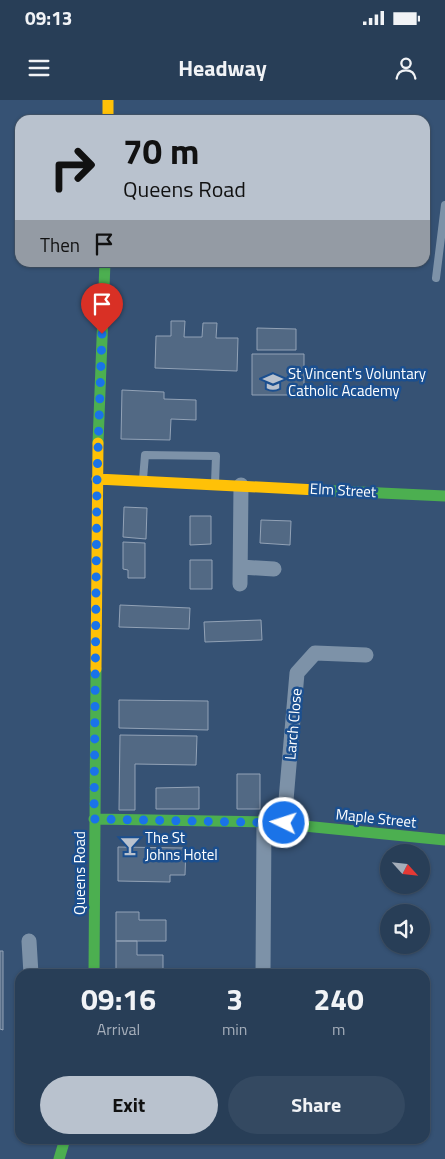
<!DOCTYPE html>
<style>
body{margin:0;font-family:"Titillium Web",sans-serif;background:#344961;color:#f1f3f6;height:100vh;display:flex;flex-direction:column;font-size:19px;white-space:nowrap}
*{box-sizing:border-box;margin:0}
p{font-size:16px;color:#a5aeba}
.icon{flex:none;width:28px;height:28px;fill:none;stroke:currentColor;stroke-width:2;stroke-linecap:round;stroke-linejoin:round}
.map{position:relative;flex:1;overflow:hidden}
.sheet{position:absolute;left:15px;top:869px;width:415px;height:175px;display:flex;flex-direction:column;background:#283e57;border-radius:15px;box-shadow:0 1px 4px #0004,0 0 0 1px #44576d}
.sheet>*{flex:none}
.hud{position:absolute;left:15px;top:15px;width:415px;height:152px;border-radius:15px;box-shadow:0 1px 4px #0004,0 0 0 1px #44576d;background:#b9c2ce;color:#111;overflow:hidden}
.needle{width:32px;rotate:117deg}
.controls{position:absolute;left:380px;top:744px;display:grid;gap:10px}
.controls a{display:grid;place-items:center;width:50px;height:50px;border-radius:50%;background:#283e57;box-shadow:0 1px 4px #0004,0 0 0 1px #44576d;font-size:25px}
.pin{position:absolute;display:grid;place-items:center;width:42px;height:42px;color:#fff;margin:-51px -21px;border-radius:50% 50% 50% 0;rotate:-45deg;box-shadow:0 0 5px #0007}
.pin .icon{rotate:45deg}
.me{position:absolute;width:55px;margin:-28px;rotate:274deg;stroke-linejoin:round;filter:drop-shadow(0 0 4px #0008)}
.turn{display:flex;align-items:center;gap:18px;height:105px;padding:0 25px;font-size:22px}
.turn .icon{width:65px;height:65px;stroke-width:2.5}
.turn b{display:block;font-size:35px;line-height:42px}
.then{display:flex;align-items:center;height:48px;padding:0 25px;background:#0003;gap:10px;font-size:19px}
.eta{display:flex;justify-content:space-evenly;align-items:center;height:85px;text-align:center}
.eta b{font-size:30px;font-weight:700;line-height:35px}
.action{display:flex;gap:10px;margin-top:auto;padding:10px 25px}
.action a{flex:1;height:58px;border-radius:30px;background:#b9c2ce;color:#111;font-size:20px;font-weight:700;line-height:58px;text-align:center}
.action a+a{background:#344961;color:#f1f3f6}
.status{display:flex;justify-content:space-between;align-items:center;height:35px;padding:0 25px;background:#283e57;direction:ltr}
.status svg{height:14px;fill:currentColor}
header{display:flex;justify-content:space-between;align-items:center;height:65px;padding:0 25px;background:#283e57;font-size:22px;font-weight:700}
.map>svg:first-child{display:block}
.building{fill:#526984;stroke:#92a2b6}
.lines{fill:none;stroke-linecap:round;stroke-linejoin:round}
.lane{stroke:#7d92a8;stroke-width:8}
.street{stroke:#7d92a8;stroke-width:15}
.fast{stroke:#4caf50;stroke-width:11}
.slow{stroke:#ffc107;stroke-width:11}
.route{stroke:#1a73e8;stroke-width:9;stroke-dasharray:0 16.2}
.labels{text-anchor:middle;dominant-baseline:central;stroke-width:5;stroke-linejoin:round;paint-order:stroke}
.poi-label{font-size:15px;fill:#fff;stroke:#1b4f8f;text-anchor:start}
.street-label{font-size:15px;fill:#fff;stroke:#1b4f8f}
</style>
<div class="status"><b>09:13</b><svg viewBox="0 0 49 12"><path d="M0 12V9h3v3zM5 12V6h3v6zM10 12V3h3v9zM15 12V0h3v12zM26 1h20v11H26zM47 4h2v5h-2z"/></svg></div>
<header><svg class="icon" aria-label="menu" viewBox="0 0 24 24"><path d="M4 6h16M4 12h16M4 18h16"/></svg>Headway<svg class="icon" aria-label="person" viewBox="0 0 24 24"><circle cx="12" cy="8" r="4"/><path d="M4 21q1-7 8-7t8 7"/></svg></header>
<div class="map">
<svg width="445" height="1059" viewBox="0 0 445 1059">
<rect width="100%" height="100%" fill="#365274"/>
<!-- building -->
<path class="building" d="M171,221h14l-1,16h18l1,-14h14l-1,15h22l-1,33 -82,-3 1,-32h15z
M257,228l39,1v21h-39z
M252,254h52v41h-52z
M122,290l42,2v7l32,1v20l-25,-1 -1,21 -49,-1z
M124,407l23,1 -1,31 -23,-2z
M190,416h21v28l-21,1z
M261,420l30,1 -1,24 -30,-2z
M123,442l22,1v35h-17v-8l-5,-1z
M190,460h22v29h-22z
M120,505l70,3 -1,21 -70,-2z
M261,520l1,20 -57,2 -1,-20z
M119,600l89,1v29l-89,-2z
M120,635l77,1 -1,29 -61,-1v46h-16z
M237,674h23v35h-23z
M199,687v22h-43v-21z
M118,747l68,1 -1,27h-15v7l-52,-1z
M116,812h23v8h27v21h-50z
M116,841h21v14h26v16h-47z
M0,851h3v79l-3,-1z"/>
<g class="lines">
<!-- lane -->
<path class="lane" d="M436,178l9,-73
M143,379l2,-24 71,1 -1,28"/>
<!-- street -->
<path class="street" d="M241,467l33,2
M240,484l1,-99
M284,723l13,-150 18,-20 51,2
M29,841l2,33
M263,874l1,-152"/>
<!-- fast -->
<path class="fast" d="M98,343l7,-181
M317,390l128,6
M94,719l170,3 181,18
M94,874l2,-305
M59,1059l6,-20"/>
<!-- slow -->
<path class="slow" d="M108,0v20
M97,379l220,11
M96,569l2,-226"/>
</g>
<g class="lines">
<!-- route -->
<path class="route" d="M102,234l-5,145 -3,340 190,4"/>
</g>
<!-- icons -->
<defs>
<symbol id="school-bare" viewBox="-9 -9 18 18"><path d="M0-5L7-2L0 1L-7-2ZM-4 1L0 2.5L4 1V4Q0 6-4 4Z" fill="#b9c2ce" stroke="#1b4f8f" stroke-width="2.5" paint-order="stroke"/></symbol>
<symbol id="bar-bare" viewBox="-9 -9 18 18"><path d="M-6-5H6L.8 .8V4.5H3.5V6h-7V4.5H-.8V.8Z" fill="#b9c2ce" stroke="#1b4f8f" stroke-width="2.5" paint-order="stroke"/></symbol>
</defs>
<g fill-rule="evenodd">
<use href="#school-bare" x="259" y="268" width="28" height="28"/>
<use href="#bar-bare" x="116" y="732" width="28" height="28"/>
</g>
<g class="labels">
<!-- poi labels -->
<g class="poi-label">
<text x="288" y="273">St Vincent's Voluntary<tspan x="288" dy="17">Catholic Academy</tspan></text>
<text x="145" y="737">The St<tspan x="145" dy="17">Johns Hotel</tspan></text>
</g>
<!-- street labels -->
<g class="street-label">
<text transform="translate(343 390) rotate(3)">Elm Street</text>
<text transform="translate(293 624) rotate(-85)">Larch Close</text>
<text transform="translate(376 718) rotate(6)">Maple Street</text>
<text transform="translate(79 773) rotate(-90)">Queens Road</text>
</g>
</g>
</svg>
<div class="controls">
<a><svg class="needle" viewBox="-14 -14 28 28"><path d="M0-13l5 13h-10z" fill="#e53935"/><path d="M0 13l5-13h-10z" fill="#a5aeba"/></svg></a>
<a><svg class="icon" aria-label="sound" viewBox="0 0 24 24"><path d="M4 9h4l5-4v14l-5-4H4zM17 9q2 3 0 6"/></svg></a>
</div>
<div class="pin" style="left:102px;top:234px;background:#d93025"><svg class="icon" aria-label="arrive" viewBox="0 0 24 24"><path d="M6 21V4h12l-3 4 3 4H6"/></svg></div>
<svg class="me" style="left:284px;top:723px" viewBox="-20 -20 40 40"><circle r="17" fill="#1a73e8" stroke="#fff" stroke-width="3"/><path d="M0-11L8 9 0 5-8 9z" fill="#fff"/></svg>
<div class="hud">
<div class="turn"><svg class="icon" aria-label="right" viewBox="0 0 24 24"><path d="M7 20v-9h11M14 6l5 5-5 5"/></svg><div><b>70 m</b>Queens Road</div></div>
<div class="then">Then<svg class="icon" aria-label="arrive" viewBox="0 0 24 24"><path d="M6 21V4h12l-3 4 3 4H6"/></svg></div>
</div>
<section class="sheet">
<div class="eta">
<div><b>09:16</b><p>Arrival</p></div>
<div><b>3</b><p>min</p></div>
<div><b>240</b><p>m</p></div>
</div>
<div class="action"><a>Exit</a><a>Share</a></div>
</section>
</div>
